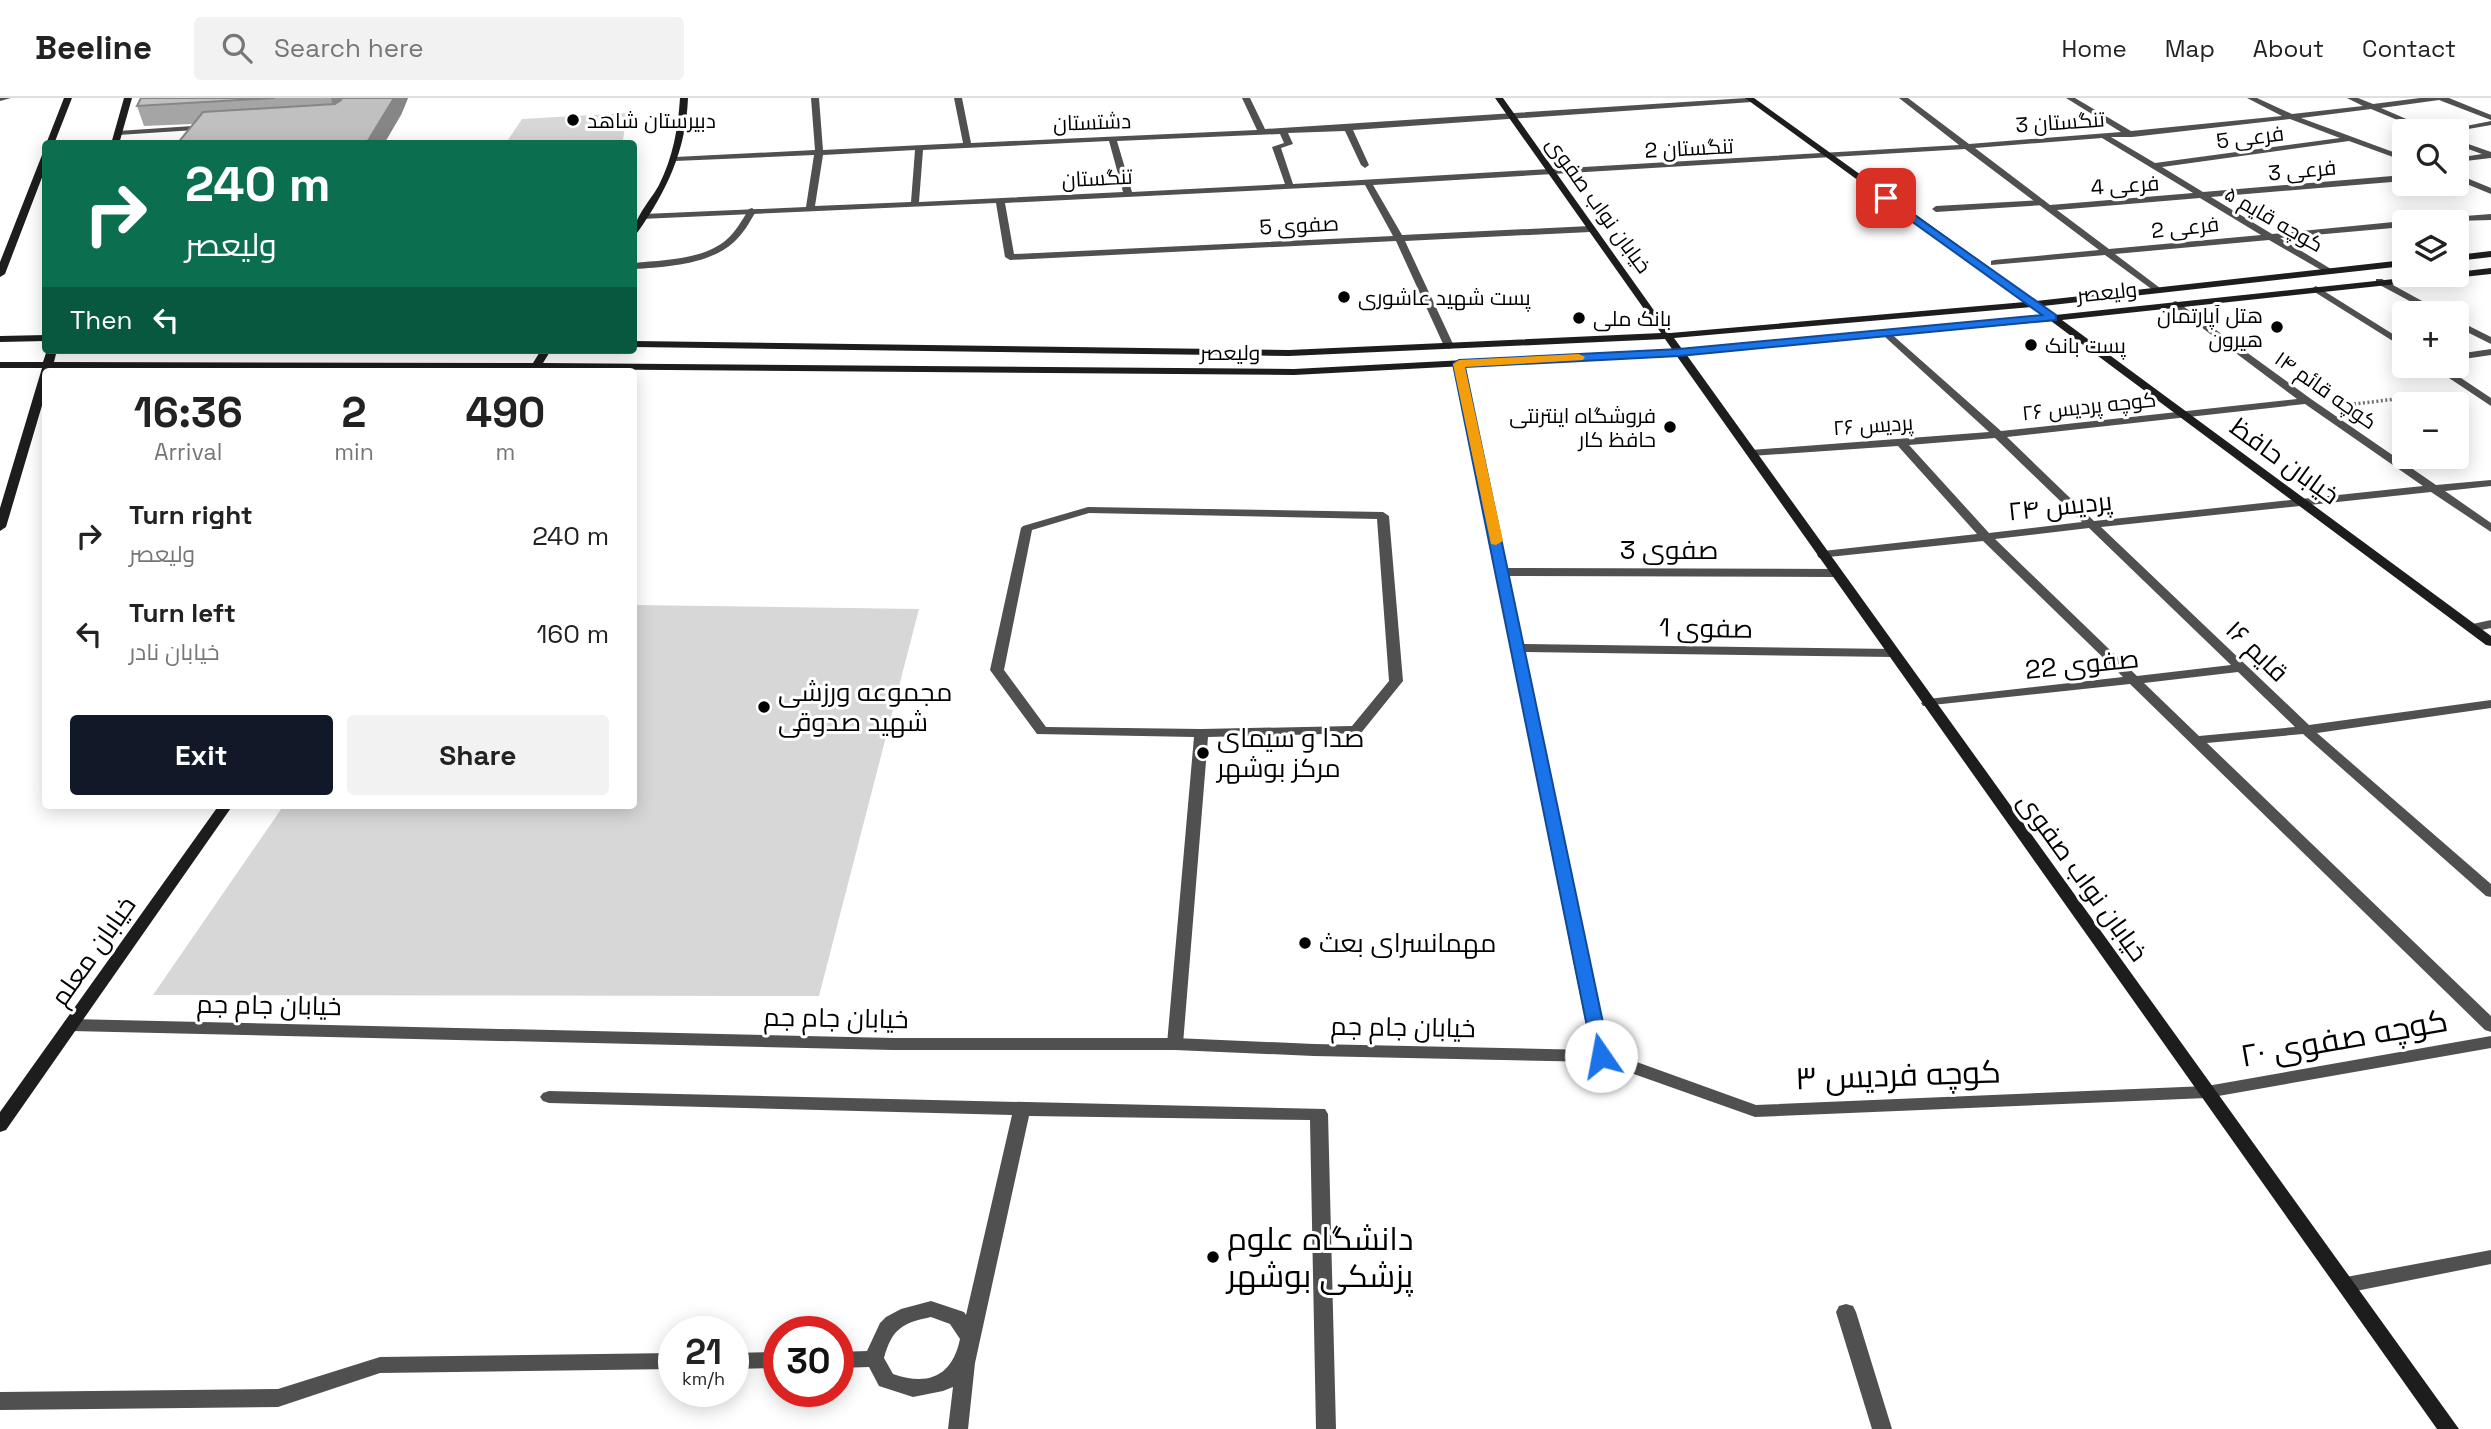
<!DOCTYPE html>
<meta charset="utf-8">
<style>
body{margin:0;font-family:"Space Grotesk",Cairo,sans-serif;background:#f2f2f2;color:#222;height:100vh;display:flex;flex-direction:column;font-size:26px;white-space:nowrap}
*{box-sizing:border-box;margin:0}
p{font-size:23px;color:#767676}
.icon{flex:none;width:38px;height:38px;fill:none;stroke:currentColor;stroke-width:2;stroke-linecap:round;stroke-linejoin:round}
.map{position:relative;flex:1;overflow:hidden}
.panel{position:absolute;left:42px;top:270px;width:595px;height:441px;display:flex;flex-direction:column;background:#fff;border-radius:7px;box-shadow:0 4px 18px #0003}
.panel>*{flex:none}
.banner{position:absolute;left:42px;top:42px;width:595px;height:214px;border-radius:7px;box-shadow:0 4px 18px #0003;background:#0b6e4f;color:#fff;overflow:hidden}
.buttons{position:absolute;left:2392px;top:21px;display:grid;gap:14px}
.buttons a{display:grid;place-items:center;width:77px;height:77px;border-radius:7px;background:#fff;box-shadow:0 4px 18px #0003;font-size:35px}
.speed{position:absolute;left:658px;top:1218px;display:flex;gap:14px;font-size:35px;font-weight:700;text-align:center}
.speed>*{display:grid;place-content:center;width:91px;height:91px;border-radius:50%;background:#fff;box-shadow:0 4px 18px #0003;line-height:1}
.speed small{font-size:18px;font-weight:400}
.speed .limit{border:10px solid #d22;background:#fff;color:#111}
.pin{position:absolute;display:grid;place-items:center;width:60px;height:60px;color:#fff;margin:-30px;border-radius:14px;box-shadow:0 4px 10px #0006}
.me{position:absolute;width:77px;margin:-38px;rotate:348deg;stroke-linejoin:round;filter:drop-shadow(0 0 5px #0008)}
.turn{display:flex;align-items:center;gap:24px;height:147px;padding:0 28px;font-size:32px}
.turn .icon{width:91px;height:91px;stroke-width:2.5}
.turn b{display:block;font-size:49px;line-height:60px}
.then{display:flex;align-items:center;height:66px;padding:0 28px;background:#0003;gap:14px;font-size:26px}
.eta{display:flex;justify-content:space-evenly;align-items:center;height:119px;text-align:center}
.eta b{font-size:42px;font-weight:600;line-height:49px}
.action{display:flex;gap:14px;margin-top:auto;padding:14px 28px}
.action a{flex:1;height:80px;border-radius:7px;background:#111827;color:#fff;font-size:28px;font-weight:600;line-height:80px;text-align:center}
.action a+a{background:#f2f2f2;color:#222}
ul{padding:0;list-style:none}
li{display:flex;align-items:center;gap:21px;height:98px;padding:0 28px}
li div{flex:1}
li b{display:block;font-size:26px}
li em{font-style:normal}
header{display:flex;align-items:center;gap:42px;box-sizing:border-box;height:98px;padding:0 35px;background:#fff;border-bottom:2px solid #e0e0e0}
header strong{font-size:33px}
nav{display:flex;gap:38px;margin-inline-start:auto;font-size:24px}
.search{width:490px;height:63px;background:#f2f2f2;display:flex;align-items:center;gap:18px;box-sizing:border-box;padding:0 24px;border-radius:7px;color:#767676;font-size:26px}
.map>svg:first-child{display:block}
.green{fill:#d7d7d7}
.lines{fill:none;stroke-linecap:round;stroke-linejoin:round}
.path{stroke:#727272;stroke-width:3.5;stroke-dasharray:2 2.5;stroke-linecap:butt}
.lane{fill:#505050;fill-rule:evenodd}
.street{fill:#505050;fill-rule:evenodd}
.secondary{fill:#1d1d1d;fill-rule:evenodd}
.wall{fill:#a5a5a5}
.shaded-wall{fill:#868686}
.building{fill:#c0c0c0;stroke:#868686;stroke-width:2}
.route{fill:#1a73e8;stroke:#114b97;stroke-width:2}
.slow{fill:#f59e0b}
.poi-dot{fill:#000;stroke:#fff;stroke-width:2.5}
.labels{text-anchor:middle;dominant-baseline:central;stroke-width:6;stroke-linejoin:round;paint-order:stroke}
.far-poi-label{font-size:21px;fill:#000;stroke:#fff;text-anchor:start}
.far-street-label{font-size:21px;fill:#000;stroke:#fff}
.street-label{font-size:26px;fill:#000;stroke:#fff}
.poi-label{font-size:26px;fill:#000;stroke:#fff;text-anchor:start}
.near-street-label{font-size:32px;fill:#000;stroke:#fff}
.near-poi-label{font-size:32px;fill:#000;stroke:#fff;text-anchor:start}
</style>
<header>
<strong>Beeline</strong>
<div class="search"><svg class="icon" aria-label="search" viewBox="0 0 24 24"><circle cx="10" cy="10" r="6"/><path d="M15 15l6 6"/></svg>Search here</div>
<nav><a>Home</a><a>Map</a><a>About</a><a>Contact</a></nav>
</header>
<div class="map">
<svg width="2491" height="1331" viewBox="0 0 2491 1331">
<rect width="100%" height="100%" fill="#fff"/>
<!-- green -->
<path class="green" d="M627,15l-4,27 -117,3 16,-24z
M634,507l285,4 -100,387 -666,-1 131,-190h350z"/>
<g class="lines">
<!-- path -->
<path class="path" d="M2354,306l85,-10"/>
<!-- lane -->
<path class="lane" d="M2042,102l3,1v4l-109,7 -4,-3 4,-3z
M752,110l4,3c-6,11 -13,23 -22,31 -25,23 -69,25 -100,27v-6c29,-3 67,-3 91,-22 11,-9 17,-21 24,-32z
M1088,409l295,5 6,4 14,165 -42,52 -153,4 -25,307 -2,4h-12l-2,-4 27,-307 -157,-3 -47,-64 31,-142 2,-2zM1089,415l288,6 12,162 -37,45 -151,3 -155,-2 -42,-57 28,-140z
M549,993l776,18 3,5 8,315h-20l-6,-309 -281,-4 -54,247 -7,66h-20l5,-42 -10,4 -30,6 -34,-11 -10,-19 -31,1v-16l29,-1 13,-28 6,-6 15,-8 30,-8 33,11 2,3 46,-200 -463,-12 -6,-2 -3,-4 3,-4zM931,1219l19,7 10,15c-8,38 -32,47 -67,35l-9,-16c8,-29 18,-35 47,-41z
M1846,1206l7,2 3,6 36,117h-20l-36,-117 3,-6z
M779,1254v16l-46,1v-16z
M674,1255v16l-294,4 -102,34 -278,3v-18l278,-3 102,-32z"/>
<!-- street -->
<path class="street" d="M0,0h11l-11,3z
M811,0h8l4,52 140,-7 -9,-45h8l9,45 286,-13 -15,-32h8l15,31 482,-31 9,2 -4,2 -399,28 16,35 -4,3 -4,-3 -16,-34 -57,2 5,11 -12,4 12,36 666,-39 -60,-47h9l61,46 152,-12 -55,-34h9l56,33 151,-15 -35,-18h10l35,16 71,-8 -16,-8h11l15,6 47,-6h29l42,17v5l-52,-20 -58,8 53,23h-10l-53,-22 -70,9 103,38v5l-55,-20 -187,26 41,25 201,-17v6l-193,16 61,37 132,-13 3,1h-3v5l-124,11 51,31v4l-3,1 -59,-34 -154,14 45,34v4l-3,1 -52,-38 -114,10v-4l3,-1 105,-10 -134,-101 -592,36 29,50 188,-9 4,3 -4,3 -185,9 49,105 -5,3 -5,-3 -48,-105 -386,19 -5,-3 -9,-54 -355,16v-4l3,-1 162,-7 8,-52 -139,6 -4,-2 4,-2 140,-7zM2290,21l50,19 -185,25 -44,-26h21zM1280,36l4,9 -12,4 13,37 -153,8 -15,-51zM2102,40l91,55 -143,12 -75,-57zM1109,43l14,51 -204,10 4,-52zM915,52l-4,52 -96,4 8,-51zM1365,87l28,51 -379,18 -9,-51zM2200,100l61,37 -152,14 -52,-39z
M2491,23v4l-34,6h-16z
M208,27h3v4l-93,6 -4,-2 4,-2z
M2457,42l34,12v6l-34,4v-4l25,-4 -25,-9z
M2457,76l34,14v6l-34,-14z
M2491,116v6l-69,2 4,-3z
M2376,181h6l62,34h-12l-56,-30z
M2316,188l88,55v7l-91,-57 -2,-2z
M2176,203l135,98 125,86 55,-5v6l-46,5 46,32v9l-60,-40 -330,35 208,198 182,-25v8l-174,25 174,151v13l-5,-1 -183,-162 -96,9 284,273v16l-6,-2 -355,-346 -207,22 -2,-3 7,-4 195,-22 -140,-136 -164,17 -2,-3 2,-3 4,-1 154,-17 -79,-88 -147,10 -6,-3 6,-3 238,-18 -105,-96 -1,-2 5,-3 113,100 296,-32 -124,-93v-4zM2305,306l118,82 -329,35 -87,-84zM1995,340l87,84 -93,11 -80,-88zM2089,430l142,137 -94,11 -142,-137zM2238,574l57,55 -96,9 -55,-53z
M2457,222l34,17v7l-34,-17z
M2491,251v6l-34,5v-6z
M1459,263l5,3 43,204 329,1 6,4 -6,4 -327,-1 14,68 370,5 6,4 -6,4 -368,-5 84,400 147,53 451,-19 284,-50v12l-284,50 -452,19 -155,-55 -286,-6 -139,-6h-282l-822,-19 -6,-2 -2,-4 2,-4 6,-2 822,19h282l139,6 277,6 -137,-686z
M2431,268h12l48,32v8z
M2491,522v8l-19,4 -6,-4 2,-3z
M2491,1152v14l-145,29 -7,-3 -2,-5 2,-5 7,-3z"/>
<!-- secondary -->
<path class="secondary" d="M64,0h8l-18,46h-8z
M124,0h8l-13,46h-8z
M680,0h8c-2,52 -21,93 -51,135l-3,1c0,-17 17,-34 25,-49 14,-28 19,-56 21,-87z
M1495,0h8l167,235 355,-31 -280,-204h9l282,203 368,-41v6l-361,40 12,9 377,-40h25v-3l34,-4v6l-429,46 429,316v10l-5,-1 -435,-324 -365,33 773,1075h-22l-761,-1074 -382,20 -755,-6 -11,2 1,-2 -477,-1 -1,3h-5v21l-40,135 -6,4v-23l42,-140h-42v-6h43l4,-12h10l-3,12 479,1 8,-13h10l-8,13 751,6 378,-20 -7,-10 -376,17 -655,-9v-6l655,9 372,-17zM2032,209l12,9 -362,33 -8,-11z
M46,55v14l-41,107 -5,3v-15l42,-107z
M2491,153v6l-34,4v-6z
M46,237v6l-46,1v-6z
M219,707h14l-227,325 -6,2v-20z"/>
</g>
<!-- wall -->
<path class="wall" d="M141,0h267l-7,17 -257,11 -7,-20z"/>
<!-- shaded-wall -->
<path class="shaded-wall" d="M331,0h12l-8,16z
M394,0h14l-7,17 -17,29h-18z"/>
<!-- building -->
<path class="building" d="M141,0h134l-138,8z
M342,0h52l-28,46h-189l26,-32 132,-8 6,-4z"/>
<!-- route -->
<path class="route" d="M1886,97l170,120v5l-377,36 -214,11 145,689 -3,5h-13l-141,-697 6,-4 220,-11 363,-34 -160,-115 -1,-2z"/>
<!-- slow -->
<path class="slow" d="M1579,256l6,3 -2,3 -118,7 38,174 -7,4 -5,-1 -38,-180 6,-4z"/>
<!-- markers -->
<g class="poi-dot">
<circle cx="573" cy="22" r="7"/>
<circle cx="1344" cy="199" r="7"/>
<circle cx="1579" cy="220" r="7"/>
<circle cx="2277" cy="229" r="7"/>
<circle cx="2031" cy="247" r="7"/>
<circle cx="1670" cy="329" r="7"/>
<circle cx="764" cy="609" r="7"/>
<circle cx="1203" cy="655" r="7"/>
<circle cx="1305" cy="845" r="7"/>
<circle cx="1213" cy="1159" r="7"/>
</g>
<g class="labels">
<!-- far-poi labels -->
<g class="far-poi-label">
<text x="587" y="22">دبیرستان شاهد</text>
<text x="1358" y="199">پست شهید عاشوری</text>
<text x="2263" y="217" text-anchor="end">هتل آپارتمان<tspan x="2263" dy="24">هیرون</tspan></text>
<text x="1593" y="220">بانک ملی</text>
<text x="2045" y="247">پست بانک</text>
<text x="1656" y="317" text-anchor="end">فروشگاه اینترنتی<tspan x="1656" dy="24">حافظ کار</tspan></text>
</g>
<!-- far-street labels -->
<g class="far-street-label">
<text transform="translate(1092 24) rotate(-2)">دشتستان</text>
<text transform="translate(2060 24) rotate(-4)">تنگستان 3</text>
<text transform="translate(2250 39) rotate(-7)">فرعی 5</text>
<text transform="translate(1689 50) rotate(-3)">تنگستان 2</text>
<text transform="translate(2302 72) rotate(-5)">فرعی 3</text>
<text transform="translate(1097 80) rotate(-3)">تنگستان</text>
<text transform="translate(2125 87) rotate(-4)">فرعی 4</text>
<text transform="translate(1599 107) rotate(54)">خیابان نواب صفوی</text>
<text transform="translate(2274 121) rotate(30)">کوچه قایم ۵</text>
<text transform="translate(1299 127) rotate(-3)">صفوی 5</text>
<text transform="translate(2185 129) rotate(-6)">فرعی 2</text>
<text transform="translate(2107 194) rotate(-6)">ولیعصر</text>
<text x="1230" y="254">ولیعصر</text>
<text transform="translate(2326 292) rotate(35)">کوچه قائم ۱۴</text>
<text transform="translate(2089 308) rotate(-6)">کوچه پردیس ۲۶</text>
<text transform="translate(1873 327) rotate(-4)">پردیس ۲۶</text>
</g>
<!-- street labels -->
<g class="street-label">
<text transform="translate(2285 363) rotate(36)">خیابان حافظ</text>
<text transform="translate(2060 408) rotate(-6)">پردیس ۲۴</text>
<text x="1669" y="452">صفوی 3</text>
<text transform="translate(1706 530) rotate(1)">صفوی 1</text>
<text transform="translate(2257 553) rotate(44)">قایم ۱۶</text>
<text transform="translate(2082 566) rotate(-6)">صفوی 22</text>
<text transform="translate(2083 779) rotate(54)">خیابان نواب صفوی</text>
<text transform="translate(93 853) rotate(-55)">خیابان معلم</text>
<text transform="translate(269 907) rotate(1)">خیابان جام جم</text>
<text transform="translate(836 920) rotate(1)">خیابان جام جم</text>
<text transform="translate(1403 929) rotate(1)">خیابان جام جم</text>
</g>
<!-- poi labels -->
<g class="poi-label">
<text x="778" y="594">مجموعه ورزشی<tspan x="778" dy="30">شهید صدوقی</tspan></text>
<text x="1217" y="640">صدا و سیمای<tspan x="1217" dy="30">مرکز بوشهر</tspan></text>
<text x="1319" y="845">مهمانسرای بعث</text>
</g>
<!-- near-street labels -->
<g class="near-street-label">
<text transform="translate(2344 940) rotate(-10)">کوچه صفوی ۲۰</text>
<text transform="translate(1898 977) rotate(-2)">کوچه فردیس ۳</text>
</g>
<!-- near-poi labels -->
<g class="near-poi-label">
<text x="1227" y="1141">دانشگاه علوم<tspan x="1227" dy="37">پزشکی بوشهر</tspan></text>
</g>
</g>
</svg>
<div class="buttons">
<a><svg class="icon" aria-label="search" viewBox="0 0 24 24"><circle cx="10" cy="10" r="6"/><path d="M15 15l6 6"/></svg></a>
<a><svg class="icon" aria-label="layers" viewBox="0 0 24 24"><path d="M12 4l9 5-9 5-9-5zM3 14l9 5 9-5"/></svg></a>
<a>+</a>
<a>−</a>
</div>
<div class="speed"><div>21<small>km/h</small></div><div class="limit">30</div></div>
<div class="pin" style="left:1886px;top:100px;background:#d93025"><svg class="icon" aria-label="arrive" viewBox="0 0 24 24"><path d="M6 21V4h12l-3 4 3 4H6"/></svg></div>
<svg class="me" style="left:1601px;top:958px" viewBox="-20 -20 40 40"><circle r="19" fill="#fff"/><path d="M0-13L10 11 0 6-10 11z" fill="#1a73e8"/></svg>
<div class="banner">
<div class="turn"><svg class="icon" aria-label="right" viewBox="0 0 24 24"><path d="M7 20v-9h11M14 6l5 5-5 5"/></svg><div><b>240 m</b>ولیعصر</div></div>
<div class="then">Then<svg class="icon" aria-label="left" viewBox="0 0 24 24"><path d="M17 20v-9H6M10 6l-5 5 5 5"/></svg></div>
</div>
<section class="panel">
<div class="eta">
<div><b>16:36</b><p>Arrival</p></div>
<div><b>2</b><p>min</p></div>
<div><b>490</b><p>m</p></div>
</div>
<ul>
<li><svg class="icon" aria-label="right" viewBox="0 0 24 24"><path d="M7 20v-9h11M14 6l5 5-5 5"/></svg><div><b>Turn right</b><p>ولیعصر</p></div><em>240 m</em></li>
<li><svg class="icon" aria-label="left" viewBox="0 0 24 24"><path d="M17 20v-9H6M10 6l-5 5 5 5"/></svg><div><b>Turn left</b><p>خیابان نادر</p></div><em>160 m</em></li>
</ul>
<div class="action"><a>Exit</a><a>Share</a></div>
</section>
</div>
